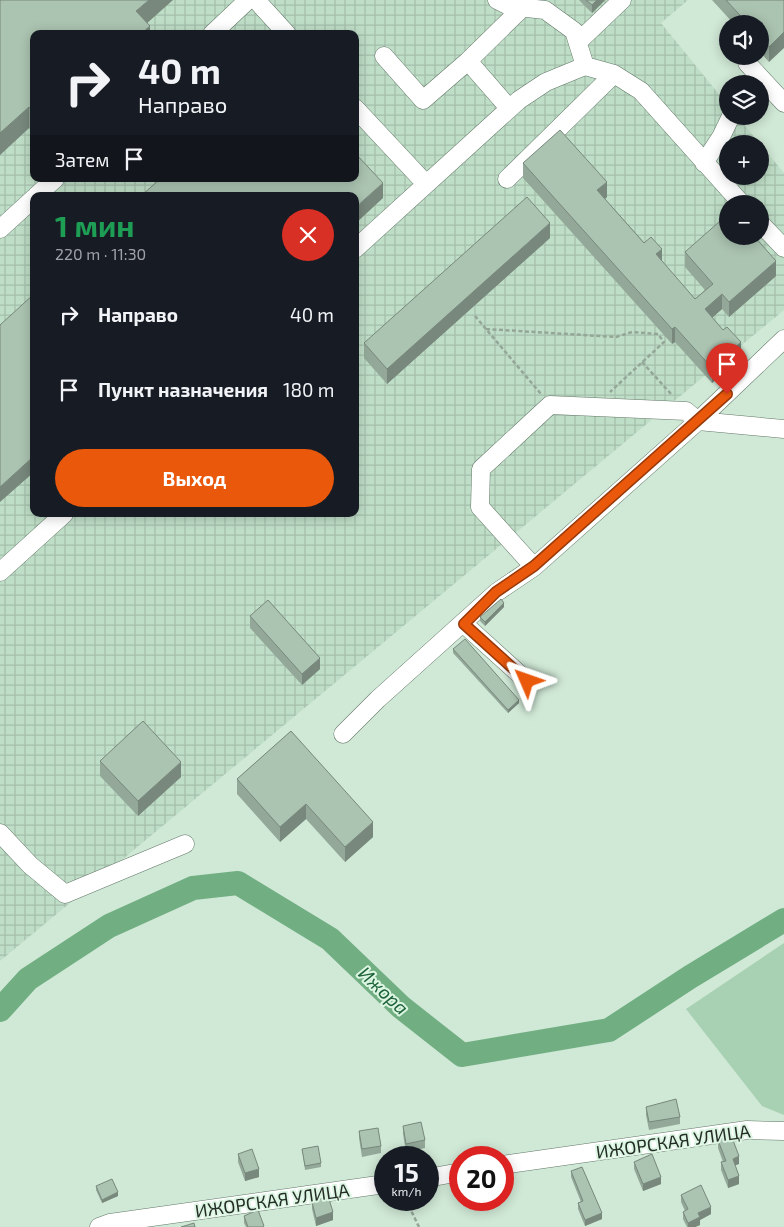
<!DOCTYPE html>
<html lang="ru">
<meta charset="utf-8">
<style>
body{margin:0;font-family:"Exo 2",sans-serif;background:#242831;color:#f1f3f6;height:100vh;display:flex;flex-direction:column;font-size:19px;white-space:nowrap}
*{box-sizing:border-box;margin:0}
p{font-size:16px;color:#9ea1a6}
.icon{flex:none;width:28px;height:28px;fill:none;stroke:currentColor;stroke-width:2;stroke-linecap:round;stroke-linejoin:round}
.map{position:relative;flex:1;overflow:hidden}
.sheet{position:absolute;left:30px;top:192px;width:329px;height:325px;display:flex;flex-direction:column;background:#171b24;border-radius:10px;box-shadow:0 2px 12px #0003}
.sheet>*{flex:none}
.guide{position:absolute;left:30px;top:30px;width:329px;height:152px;border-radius:10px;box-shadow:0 2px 12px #0003;background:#171b24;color:#f1f3f6;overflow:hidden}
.fabs{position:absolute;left:719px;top:15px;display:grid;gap:10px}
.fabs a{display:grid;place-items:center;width:50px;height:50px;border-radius:50%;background:#171b24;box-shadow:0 2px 12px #0003;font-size:25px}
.speed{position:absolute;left:374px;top:1146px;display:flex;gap:10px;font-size:25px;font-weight:700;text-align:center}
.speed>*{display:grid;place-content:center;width:65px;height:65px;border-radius:50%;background:#171b24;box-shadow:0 2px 12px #0003;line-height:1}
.speed small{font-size:12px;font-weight:400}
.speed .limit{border:8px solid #d22;background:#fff;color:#111}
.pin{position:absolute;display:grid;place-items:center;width:42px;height:42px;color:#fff;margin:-51px -21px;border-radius:50% 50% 50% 0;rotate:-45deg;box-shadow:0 0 5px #0007}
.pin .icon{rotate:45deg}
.me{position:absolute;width:55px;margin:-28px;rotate:313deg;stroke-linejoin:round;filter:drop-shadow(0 0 4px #0008)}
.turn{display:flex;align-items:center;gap:18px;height:105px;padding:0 25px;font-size:22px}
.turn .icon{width:65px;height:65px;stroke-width:2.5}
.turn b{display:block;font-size:35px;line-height:42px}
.then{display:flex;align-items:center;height:48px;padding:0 25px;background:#0003;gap:10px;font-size:19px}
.round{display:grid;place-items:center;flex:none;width:52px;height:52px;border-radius:26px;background:#242831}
.overview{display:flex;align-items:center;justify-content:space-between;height:85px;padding:0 25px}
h1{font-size:30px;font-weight:700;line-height:38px;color:#1e9e55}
.button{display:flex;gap:10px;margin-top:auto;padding:10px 25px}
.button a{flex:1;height:58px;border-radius:30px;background:#ea580c;color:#fff;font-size:20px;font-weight:700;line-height:58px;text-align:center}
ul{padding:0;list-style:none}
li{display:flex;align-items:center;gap:15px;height:75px;padding:0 25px}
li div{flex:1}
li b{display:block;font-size:19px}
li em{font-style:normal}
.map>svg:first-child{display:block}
.industrial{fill:url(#industrial-grid);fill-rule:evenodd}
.green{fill:#a8d0b2}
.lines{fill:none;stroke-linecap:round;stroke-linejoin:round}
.river{stroke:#71af83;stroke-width:24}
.minor-casing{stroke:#627867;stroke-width:19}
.path{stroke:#94a698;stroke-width:2.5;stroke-dasharray:4 2.5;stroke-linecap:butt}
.minor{stroke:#fff;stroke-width:18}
.wall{fill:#93a898}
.shaded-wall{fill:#78887c}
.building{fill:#abc3b1;stroke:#78887c}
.route-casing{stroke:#983908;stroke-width:12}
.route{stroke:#ea580c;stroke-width:9}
.labels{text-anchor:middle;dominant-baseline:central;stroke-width:4;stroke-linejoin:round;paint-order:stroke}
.street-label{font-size:18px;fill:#242d26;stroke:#ddf6e3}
.water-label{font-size:19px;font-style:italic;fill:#1e6339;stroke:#ddf6e3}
</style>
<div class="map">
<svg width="784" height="1227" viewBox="0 0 784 1227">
<defs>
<pattern id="industrial-grid" width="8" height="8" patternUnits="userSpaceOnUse" patternTransform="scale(1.25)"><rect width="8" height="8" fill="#bfdec7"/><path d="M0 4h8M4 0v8" fill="none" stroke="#a4bfab"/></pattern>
</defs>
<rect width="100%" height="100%" fill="#d0e8d6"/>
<!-- industrial -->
<path class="industrial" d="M0,0h688l-27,23 66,81 1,12h9l23,28h-32v32h32v-32l24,29v137l-784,651zM34,34h321v145h-321zM34,196h321v318h-321zM728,204h32v32h-32z"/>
<!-- green -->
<path class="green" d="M784,943v172l-22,-9 -76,-97z"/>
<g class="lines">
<!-- river -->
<path class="river" d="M0,1010l28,-31 81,-53 84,-38 45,-5 92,56 71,68 61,48 147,-25 81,-53 94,-57"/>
<defs>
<path id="minor" d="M256,0l31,34
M497,0l12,6 36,4 29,21 11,35
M212,34l36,-34
M578,42l44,-42
M384,56l39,44 45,-39
M747,63l37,40
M355,108l71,76
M509,108l-41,-47 54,-53
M704,163l17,-26 10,-21
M507,179l107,-105
M36,196l19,-17
M760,223l24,25
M0,229l34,-31
M355,249l164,-149 27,-18 39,-16 29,8 27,17 101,113
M784,339l-86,82 -164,146 -54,-60 1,-38 69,-64 136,6 12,10 86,8
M0,572l64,-58
M464,624l63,57
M343,734l35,-35 119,-107 37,-25
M0,833l30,32 35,29 120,-50
M502,1165l245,-35 37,1
M428,1178l32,-6
M99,1227l11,-4 275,-39"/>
</defs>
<!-- minor casing -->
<use href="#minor" class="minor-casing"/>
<!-- path -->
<path class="path" d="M475,316l66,78
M486,329l130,8 16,-5 26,2 6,8 -54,50
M642,362l30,33
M406,1200l13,27"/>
<!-- minor -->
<use href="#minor" class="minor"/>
</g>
<!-- wall -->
<path class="wall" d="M0,0l147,23 3,11h-116v99l-5,-5 -29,27z
M579,0h26l-13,13z
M712,0h72l-15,62 -9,-10v-28h-26z
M523,163l84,34 -2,2 90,100 10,-9 -20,-23v-15l91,24 -47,41 -7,-8 -10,9 29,40 -29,25 -37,-41 -3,2 -149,-166z
M550,238l-163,146 -23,-26v-15z
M504,607l-19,19 -5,-5v-4z
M250,616l70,53 -18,16 -52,-57z
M453,649l66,54 -11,10 -55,-60z
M291,731l82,106 -28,25 -39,-43 -26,23 -43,-48v-15z
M100,761l81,16 -43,39 -38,-40z
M646,1107l34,10v7l-31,6 -3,-15z
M403,1126l22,14v8l-19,4 -3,-18z
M359,1131l22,15v7l-19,4 -3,-19z
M718,1140l21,24 -4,1 4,19 -11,4 -7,-18v-8h2l-5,-14z
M302,1149l19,14v4l-16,3z
M238,1154l21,23 -14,4 -7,-19z
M634,1162l27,22 -18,7 -9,-22z
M571,1171l31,48 -17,7 -7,-17v-6l3,-1 -10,-25z
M96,1186l22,10 -16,7 -6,-13z
M681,1195l30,19 -11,6v5l-5,2h-8l-4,-8v-7l2,-1 -4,-9z
M312,1202l21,18 -17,6 -4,-17z
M244,1216l20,11h-18l-2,-4z"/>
<!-- shaded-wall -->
<path class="shaded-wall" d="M149,0h24l-37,33v-22z
M597,0h8l-13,13v-8z
M150,26v8h-9z
M784,32v16l-15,14v-15z
M29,107v21l-29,27v-22z
M607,182v15l-10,8v-15z
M383,183v15l-28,26v-16z
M550,223v15l-163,146v-15z
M662,249v15l-6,-10z
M776,261v15l-47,41v-15z
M722,294v15l-17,15v-15z
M675,327v15l-3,2v-15z
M741,342v16l-29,25v-15z
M34,456v16l-34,30v-15z
M504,603v4l-19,19v-4z
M320,658v11l-18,16v-11z
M519,700v3l-11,10v-3z
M181,762v15l-43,39v-15z
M306,804v15l-26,23v-15z
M373,822v15l-28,25v-15z
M739,1156v8l-6,2v-7z
M259,1169v8l-14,4v-8z
M739,1176v8l-11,4v-8z
M661,1177v7l-18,7v-7z
M118,1192v4l-16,7v-3z
M711,1207v7l-11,6v5l-5,2h-7v-4l10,-10z
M333,1212v8l-17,6v-8z
M602,1213v6l-17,7v-6z"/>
<!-- building -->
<path class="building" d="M0,0h149l-13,11 14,15 -9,8h-107v78l-5,-5 -29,26z
M586,0h11l-5,5z
M726,0h58v32l-15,15 -9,-10v-13h-12z
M560,130l47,52 -10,8 47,53 7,-6 11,12 -6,5 39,45 18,-15 -28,-32 43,-38v22h26l22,25 -47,41 -7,-8 -17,15 18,21 4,-3 14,15 -29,26 -37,-41 -3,2 -149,-166z
M355,153l28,30 -28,25v-12h-214l19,-17h195z
M527,197l23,26 -163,146 -23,-26z
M34,294v162l-34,31v-162z
M501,599l3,4 -19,19 -5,-5z
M268,600l52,58 -18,16 -52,-58z
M465,639l54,61 -11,10 -55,-61z
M143,721l38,41 -43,39 -38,-40z
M291,731l82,91 -28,25 -39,-43 -26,23 -43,-48z
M676,1099l4,18 -31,5 -3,-15z
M421,1122l4,18 -19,4 -3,-18z
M378,1128l3,18 -19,3 -3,-18z
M731,1135l8,21 -6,3 6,17 -11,4 -7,-18 5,-1 -8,-21z
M318,1146l3,17 -16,3 -3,-17z
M252,1149l7,20 -14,4 -7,-19z
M652,1154l9,23 -18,7 -9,-22z
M582,1167l20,46 -17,7 -7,-17 5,-2 -12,-30z
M112,1179l6,13 -16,8 -6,-14z
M701,1185l10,22 -13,6 2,4 -12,6 -5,-11 5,-3 -7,-14z
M328,1196l5,16 -17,6 -4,-16z
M258,1210l6,16 -2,1h-14l-4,-11z
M194,1223l1,4h-14z"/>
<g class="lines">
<defs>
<path id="route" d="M527,681l-63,-57 32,-32 38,-26 193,-172"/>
</defs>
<!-- route casing -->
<use href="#route" class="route-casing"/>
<!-- route -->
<use href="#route" class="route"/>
</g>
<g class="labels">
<!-- street labels -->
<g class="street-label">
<text transform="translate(673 1141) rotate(-8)">ИЖОРСКАЯ УЛИЦА</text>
<text transform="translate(272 1200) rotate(-8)">ИЖОРСКАЯ УЛИЦА</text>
</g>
<!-- water labels -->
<g class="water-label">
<text transform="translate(384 990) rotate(43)">Ижора</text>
</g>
</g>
</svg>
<div class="fabs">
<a><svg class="icon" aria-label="sound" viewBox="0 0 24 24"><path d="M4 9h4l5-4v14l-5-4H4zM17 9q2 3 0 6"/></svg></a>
<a><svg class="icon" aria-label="layers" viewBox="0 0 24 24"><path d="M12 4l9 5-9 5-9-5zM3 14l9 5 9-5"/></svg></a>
<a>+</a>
<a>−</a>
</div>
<div class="speed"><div>15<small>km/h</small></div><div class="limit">20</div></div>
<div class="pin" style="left:727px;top:394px;background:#d93025"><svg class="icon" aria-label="arrive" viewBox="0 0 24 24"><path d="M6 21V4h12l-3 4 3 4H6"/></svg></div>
<svg class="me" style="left:527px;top:681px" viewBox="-20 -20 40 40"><path d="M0-17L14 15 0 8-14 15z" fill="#ea580c" stroke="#fff" stroke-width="4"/></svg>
<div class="guide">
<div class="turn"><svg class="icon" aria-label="right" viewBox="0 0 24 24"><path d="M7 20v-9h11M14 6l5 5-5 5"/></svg><div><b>40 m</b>Направо</div></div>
<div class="then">Затем<svg class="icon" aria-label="arrive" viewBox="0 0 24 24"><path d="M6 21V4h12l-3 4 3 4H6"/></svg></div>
</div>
<section class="sheet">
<div class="overview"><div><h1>1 мин</h1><p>220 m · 11:30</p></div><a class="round" style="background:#d93025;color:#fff"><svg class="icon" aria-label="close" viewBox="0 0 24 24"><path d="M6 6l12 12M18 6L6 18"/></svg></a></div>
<ul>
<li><svg class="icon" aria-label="right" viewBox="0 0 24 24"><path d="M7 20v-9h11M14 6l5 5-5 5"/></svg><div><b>Направо</b></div><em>40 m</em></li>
<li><svg class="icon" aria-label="arrive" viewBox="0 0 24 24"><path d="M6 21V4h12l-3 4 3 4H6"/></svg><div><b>Пункт назначения</b></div><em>180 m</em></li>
</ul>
<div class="button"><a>Выход</a></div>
</section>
</div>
